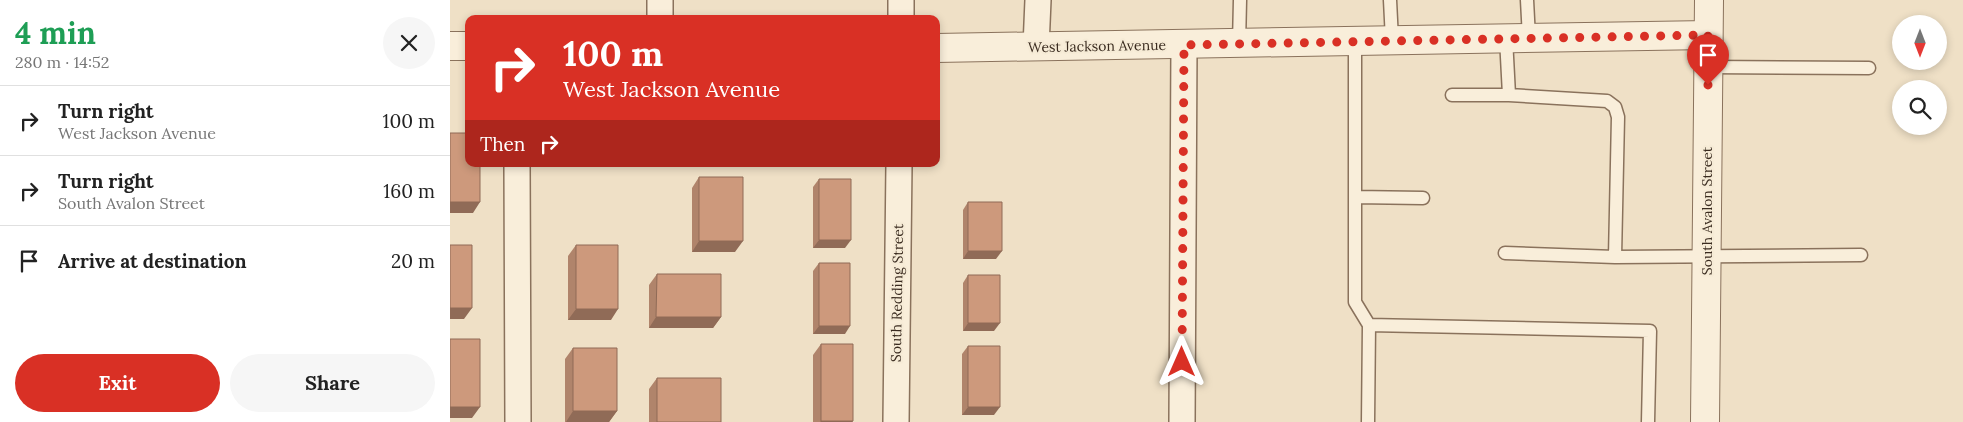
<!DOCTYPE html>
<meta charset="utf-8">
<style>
body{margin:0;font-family:Lora,serif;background:#f6f6f6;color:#222;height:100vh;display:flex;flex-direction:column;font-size:19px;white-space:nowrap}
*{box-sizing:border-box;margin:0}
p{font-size:16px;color:#767676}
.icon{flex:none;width:28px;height:28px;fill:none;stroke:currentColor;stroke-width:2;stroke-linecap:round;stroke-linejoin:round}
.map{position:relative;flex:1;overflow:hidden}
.drawer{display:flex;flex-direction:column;background:#fff;width:450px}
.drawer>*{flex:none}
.banner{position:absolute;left:15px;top:15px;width:475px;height:152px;border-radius:10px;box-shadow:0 2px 8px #0003;background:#d93025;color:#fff;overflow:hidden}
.needle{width:32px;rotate:180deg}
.buttons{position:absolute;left:1442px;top:15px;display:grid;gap:10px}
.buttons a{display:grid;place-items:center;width:55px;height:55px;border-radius:50%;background:#fff;box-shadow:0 2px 8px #0003;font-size:25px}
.pin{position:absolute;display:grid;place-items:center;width:42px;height:42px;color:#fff;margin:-51px -21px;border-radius:50% 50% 50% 0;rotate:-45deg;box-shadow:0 0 5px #0007}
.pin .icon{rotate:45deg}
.me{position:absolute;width:55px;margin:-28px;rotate:0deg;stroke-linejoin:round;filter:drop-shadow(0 0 4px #0008)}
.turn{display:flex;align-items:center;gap:18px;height:105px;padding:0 15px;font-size:22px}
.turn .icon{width:65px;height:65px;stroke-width:2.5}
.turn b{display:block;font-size:35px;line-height:42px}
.then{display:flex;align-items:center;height:48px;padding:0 15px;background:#0003;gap:10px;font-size:19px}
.round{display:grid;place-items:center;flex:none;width:52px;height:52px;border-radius:26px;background:#f6f6f6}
.summary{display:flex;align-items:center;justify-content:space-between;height:85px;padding:0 15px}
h1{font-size:30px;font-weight:800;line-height:38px;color:#1e9e55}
.button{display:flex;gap:10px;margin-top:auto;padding:10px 15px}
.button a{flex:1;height:58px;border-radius:30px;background:#d93025;color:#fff;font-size:20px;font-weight:800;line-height:58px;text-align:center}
.button a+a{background:#f6f6f6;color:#222}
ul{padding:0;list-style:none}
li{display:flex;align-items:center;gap:15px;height:70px;padding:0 15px;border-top:1px solid #e0e0e0}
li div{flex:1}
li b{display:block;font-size:19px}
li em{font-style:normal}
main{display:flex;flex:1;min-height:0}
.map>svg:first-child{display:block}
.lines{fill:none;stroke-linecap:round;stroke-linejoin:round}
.service-casing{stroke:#8a725c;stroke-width:15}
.minor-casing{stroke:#8a725c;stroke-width:28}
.tertiary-casing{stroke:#8a725c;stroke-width:30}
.service{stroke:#f9eeda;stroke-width:12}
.minor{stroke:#f9eeda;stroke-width:25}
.tertiary{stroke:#f9eeda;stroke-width:28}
.wall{fill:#b0846b}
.shaded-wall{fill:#906b57}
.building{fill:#cd997c;stroke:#906b57}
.route{stroke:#d93025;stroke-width:9;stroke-dasharray:0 16.2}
.labels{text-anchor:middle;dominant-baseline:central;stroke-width:4.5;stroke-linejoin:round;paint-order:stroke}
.street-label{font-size:14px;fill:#3a2b1f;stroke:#f6ebd6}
</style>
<main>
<section class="drawer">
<div class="summary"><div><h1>4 min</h1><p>280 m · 14:52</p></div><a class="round"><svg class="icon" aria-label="close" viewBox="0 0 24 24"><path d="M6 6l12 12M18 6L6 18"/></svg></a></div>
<ul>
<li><svg class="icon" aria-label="right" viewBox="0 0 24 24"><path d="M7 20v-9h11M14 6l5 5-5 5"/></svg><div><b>Turn right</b><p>West Jackson Avenue</p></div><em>100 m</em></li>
<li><svg class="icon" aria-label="right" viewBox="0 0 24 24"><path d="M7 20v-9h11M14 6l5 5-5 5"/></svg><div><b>Turn right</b><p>South Avalon Street</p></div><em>160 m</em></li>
<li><svg class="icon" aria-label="arrive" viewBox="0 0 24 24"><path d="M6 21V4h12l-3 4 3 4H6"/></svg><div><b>Arrive at destination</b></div><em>20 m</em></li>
</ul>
<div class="button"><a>Exit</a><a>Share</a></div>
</section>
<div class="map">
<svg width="1513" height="422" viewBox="0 0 1513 422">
<rect width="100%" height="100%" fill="#efe0c6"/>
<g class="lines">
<defs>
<path id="service" d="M940,0l2,40
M1077,0l2,38
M1056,38l3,57 98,6 8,6 3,10 -3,140 246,-2
M905,41v261l14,23
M789,44l1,-44
M1258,67l161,1
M1002,95h57
M905,197l68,1
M1055,253l110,4
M918,422l1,-97 281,6 -2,91"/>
<path id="minor" d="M210,19v-19
M451,19v-19
M586,47l2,-47
M67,164l1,258
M446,422l3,-258
M732,422l2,-377"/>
<path id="tertiary" d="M0,46h19
M486,48l772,-13
M1255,422l4,-422"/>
</defs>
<!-- service casing -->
<use href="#service" class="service-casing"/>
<!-- minor casing -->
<use href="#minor" class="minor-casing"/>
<!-- tertiary casing -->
<use href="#tertiary" class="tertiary-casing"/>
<!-- service -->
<use href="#service" class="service"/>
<!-- minor -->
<use href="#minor" class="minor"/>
<!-- tertiary -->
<use href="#tertiary" class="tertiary"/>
</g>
<!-- wall -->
<path class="wall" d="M249,177l36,75h-43v-64z
M369,179l26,69h-32v-61z
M518,202l28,57h-33v-49z
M126,245l35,75h-43v-64z
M369,263l26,71h-32v-63z
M207,274l64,43 -8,11h-64v-43z
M518,275l26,56h-31v-48z
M371,344l32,77 -1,1h-39v-67z
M518,346l26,69h-32v-61z
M123,348l44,63 -8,11h-44v-63z
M207,378l64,44h-72v-33z"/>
<!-- shaded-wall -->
<path class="shaded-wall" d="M0,202h30l-7,11h-23z
M369,240h32l-6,8h-32z
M249,241h44l-8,11h-43z
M518,251h34l-6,8h-33z
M0,308h22l-8,11h-14z
M126,309h42l-7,11h-43z
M206,317h65l-8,11h-64z
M518,323h32l-6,8h-31z
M369,326h31l-5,8h-32z
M0,407h30l-8,11h-22z
M518,407h32l-6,8h-32z
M123,411h44l-8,11h-43z
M371,421h32l-1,1h-32z"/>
<!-- building -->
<path class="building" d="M0,133h19v31h11v38h-30z
M249,177h44v64h-44z
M369,179h32v61h-32z
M518,202h34v49h-34z
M0,245h22v63h-22z
M126,245h42v64h-42z
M369,263h31v63h-31z
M207,274h64v43h-65z
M518,275h32v48h-32z
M0,339h30v68h-30z
M371,344h32v77h-32z
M518,346h32v61h-32z
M123,348h44v63h-44z
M207,378h64v44h-64z"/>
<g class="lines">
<!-- route -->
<path class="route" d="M732,362l2,-317 524,-10v50"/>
</g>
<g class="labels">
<!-- street labels -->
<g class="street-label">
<text transform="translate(647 46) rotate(-1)">West Jackson Avenue</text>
<text transform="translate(1257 211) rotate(-90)">South Avalon Street</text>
<text transform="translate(447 293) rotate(-89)">South Redding Street</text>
</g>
</g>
</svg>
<div class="buttons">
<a><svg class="needle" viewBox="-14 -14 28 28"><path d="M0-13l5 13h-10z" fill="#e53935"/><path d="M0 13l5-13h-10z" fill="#767676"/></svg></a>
<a><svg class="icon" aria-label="search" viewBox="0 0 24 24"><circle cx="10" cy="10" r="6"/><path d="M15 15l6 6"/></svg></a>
</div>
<div class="pin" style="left:1258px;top:85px;background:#d93025"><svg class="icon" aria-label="arrive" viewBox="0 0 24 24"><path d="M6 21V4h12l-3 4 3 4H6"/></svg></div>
<svg class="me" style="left:732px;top:362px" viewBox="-20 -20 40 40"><path d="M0-17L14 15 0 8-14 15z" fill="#d93025" stroke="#fff" stroke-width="4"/></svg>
<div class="banner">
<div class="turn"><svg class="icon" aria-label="right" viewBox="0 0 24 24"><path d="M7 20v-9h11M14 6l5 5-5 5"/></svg><div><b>100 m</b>West Jackson Avenue</div></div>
<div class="then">Then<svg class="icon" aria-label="right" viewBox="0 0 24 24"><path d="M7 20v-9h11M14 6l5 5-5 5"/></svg></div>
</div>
</div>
</main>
